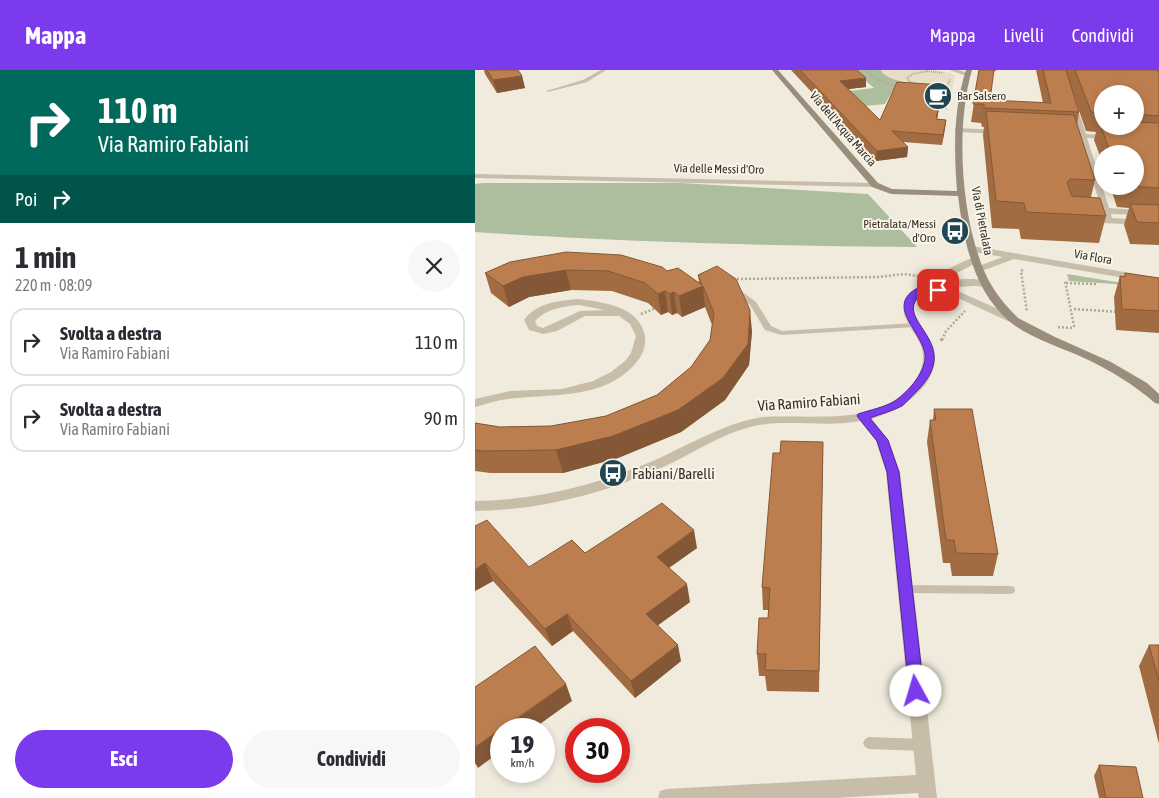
<!DOCTYPE html>
<html lang="it">
<meta charset="utf-8">
<style>
body{margin:0;font-family:"Asap Condensed",sans-serif;background:#f7f7f7;color:#2b2b33;height:100vh;display:flex;flex-direction:column;font-size:19px;white-space:nowrap}
*{box-sizing:border-box;margin:0}
p{font-size:16px;color:#7c7c81}
.icon{flex:none;width:28px;height:28px;fill:none;stroke:currentColor;stroke-width:2;stroke-linecap:round;stroke-linejoin:round}
.map{position:relative;flex:1;overflow:hidden}
.sheet{display:flex;flex-direction:column;background:#fff;width:475px}
.sheet>*{flex:none}
.banner{background:#00695c;color:#fff;overflow:hidden}
.fabs{position:absolute;left:619px;top:15px;display:grid;gap:10px}
.fabs a{display:grid;place-items:center;width:50px;height:50px;border-radius:50%;background:#fff;box-shadow:0 2px 8px #0003;font-size:25px}
.speed{position:absolute;left:15px;top:648px;display:flex;gap:10px;font-size:25px;font-weight:700;text-align:center}
.speed>*{display:grid;place-content:center;width:65px;height:65px;border-radius:50%;background:#fff;box-shadow:0 2px 8px #0003;line-height:1}
.speed small{font-size:12px;font-weight:400}
.speed .limit{border:8px solid #d22;background:#fff;color:#111}
.pin{position:absolute;display:grid;place-items:center;width:42px;height:42px;color:#fff;margin:-21px;border-radius:10px;box-shadow:0 2px 8px #0006}
.me{position:absolute;width:55px;margin:-28px;rotate:354deg;stroke-linejoin:round;filter:drop-shadow(0 0 4px #0008)}
.turn{display:flex;align-items:center;gap:18px;height:105px;padding:0 15px;font-size:22px}
.turn .icon{width:65px;height:65px;stroke-width:2.5}
.turn b{display:block;font-size:35px;line-height:42px}
.then{display:flex;align-items:center;height:48px;padding:0 15px;background:#0003;gap:10px;font-size:19px}
.round{display:grid;place-items:center;flex:none;width:52px;height:52px;border-radius:26px;background:#f7f7f7}
.headline{display:flex;align-items:center;justify-content:space-between;height:85px;padding:0 15px}
h1{font-size:30px;font-weight:700;line-height:38px}
.button{display:flex;gap:10px;margin-top:auto;padding:10px 15px}
.button a{flex:1;height:58px;border-radius:30px;background:#7c3aed;color:#fff;font-size:20px;font-weight:700;line-height:58px;text-align:center}
.button a+a{background:#f7f7f7;color:#2b2b33}
ul{padding:0;list-style:none}
li{display:flex;align-items:center;gap:15px;height:68px;margin:0 10px 8px;padding:0 5px;border:2px solid #e1e1e2;border-radius:15px}
li div{flex:1}
li b{display:block;font-size:19px}
li em{font-style:normal}
header{display:flex;align-items:center;gap:30px;box-sizing:border-box;height:70px;padding:0 25px;background:#7c3aed;color:#fff}
header strong{font-size:24px}
nav{display:flex;gap:28px;margin-inline-start:auto;font-size:18px}
main{display:flex;flex:1;min-height:0}
.map>svg:first-child{display:block}
.green{fill:#adbe9e}
.plaza{fill:#e7dec5}
.lines{fill:none;stroke-linecap:round;stroke-linejoin:round}
.path-far2{stroke:#b3a794;stroke-width:2;stroke-dasharray:1 1;stroke-linecap:butt}
.path-far1{stroke:#b3a794;stroke-width:2.5;stroke-dasharray:2 2;stroke-linecap:butt}
.path{stroke:#b3a794;stroke-width:3;stroke-dasharray:2.5 2.5;stroke-linecap:butt}
.lane{fill:#c7bda9;fill-rule:evenodd}
.street{fill:#c7bda9;fill-rule:evenodd}
.secondary{fill:#9b8d7b;fill-rule:evenodd}
.wall{fill:#a26c43;fill-rule:evenodd}
.shaded-wall{fill:#845837}
.building{fill:#bc7e4e;stroke:#845837}
.route{fill:#7c3aed;stroke:#51269a}
.labels{text-anchor:middle;dominant-baseline:central;stroke-width:4;stroke-linejoin:round;paint-order:stroke}
.far-poi-label{font-size:12px;fill:#352f29;stroke:#f8f4e8;text-anchor:start}
.far-street-label{font-size:12px;fill:#352f29;stroke:#f8f4e8}
.street-label{font-size:15px;fill:#352f29;stroke:#f8f4e8}
.poi-label{font-size:15px;fill:#352f29;stroke:#f8f4e8;text-anchor:start}
</style>
<header>
<strong>Mappa</strong>
<nav><a>Mappa</a><a>Livelli</a><a>Condividi</a></nav>
</header>
<main>
<section class="sheet">
<div class="banner">
<div class="turn"><svg class="icon" aria-label="right" viewBox="0 0 24 24"><path d="M7 20v-9h11M14 6l5 5-5 5"/></svg><div><b>110 m</b>Via Ramiro Fabiani</div></div>
<div class="then">Poi<svg class="icon" aria-label="right" viewBox="0 0 24 24"><path d="M7 20v-9h11M14 6l5 5-5 5"/></svg></div>
</div>
<div class="headline"><div><h1>1 min</h1><p>220 m · 08:09</p></div><a class="round"><svg class="icon" aria-label="close" viewBox="0 0 24 24"><path d="M6 6l12 12M18 6L6 18"/></svg></a></div>
<ul>
<li><svg class="icon" aria-label="right" viewBox="0 0 24 24"><path d="M7 20v-9h11M14 6l5 5-5 5"/></svg><div><b>Svolta a destra</b><p>Via Ramiro Fabiani</p></div><em>110 m</em></li>
<li><svg class="icon" aria-label="right" viewBox="0 0 24 24"><path d="M7 20v-9h11M14 6l5 5-5 5"/></svg><div><b>Svolta a destra</b><p>Via Ramiro Fabiani</p></div><em>90 m</em></li>
</ul>
<div class="button"><a>Esci</a><a>Condividi</a></div>
</section>
<div class="map">
<svg width="684" height="728" viewBox="0 0 684 728">
<rect width="100%" height="100%" fill="#f0ebdd"/>
<!-- green -->
<path class="green" d="M378,0h28c6,12 28,9 39,21l-27,-1 -8,14 -20,2 -16,-15 25,-3z
M8,113h198l187,11 49,53c-148,-1 -295,-5 -442,-15v-48z
M592,204l80,13v3l-32,-6 -46,-3z"/>
<!-- plaza -->
<path class="plaza" d="M406,0h55l19,5 -4,18 -31,-2 -7,-7 -17,-4 -13,-6z"/>
<g class="lines">
<!-- path-far2 -->
<path class="path-far2" d="M392,0l7,8 25,9
M452,1l16,2
M443,14l-8,-2 -3,-4 6,-4 15,-3
M465,17h7l3,-8
M469,17l3,6 -2,14 2,3"/>
<!-- path-far1 -->
<path class="path-far1" d="M548,200l-2,1 6,41
M262,209l142,-2 25,-3 14,2
M591,213l31,1
M599,239l45,3
M166,244l15,-6
M583,257l14,1 2,-2 -9,-45
M467,270l4,-9 19,-20"/>
<!-- path -->
<path class="path" d="M466,271l1,-3"/>
<!-- lane -->
<path class="lane" d="M126,0h5l-19,12 -39,10 -2,-1 37,-11z
M259,220h6l16,12 15,24 11,5 133,-8 4,2 -4,2 -134,8 -16,-5 -15,-25 -16,-11z
M430,515l105,1 4,1 1,3 -1,3 -4,1 -105,-1 -4,-1 -1,-3 1,-3z
M394,667l53,2 4,2 2,4 -2,4 -4,2 -53,-2 -4,-2 -2,-4 2,-4z"/>
<!-- street -->
<path class="street" d="M474,0h10l11,4 -3,2z
M598,32l3,2 10,30 26,1 4,2 -4,2 -25,-1 22,70 43,3 5,12 -1,2 -86,-3 -4,-3 -3,-10 1,-2 37,1 -21,-70 -16,-1 -4,-2 4,-2h14l-8,-29zM597,142l30,1 2,5 -30,-1zM636,144l35,1 1,5 -35,-2z
M480,58l44,2 4,2 -4,2 -41,-2h-3z
M0,104l400,9 4,2 -4,2 -400,-9z
M497,176l187,32v6l-145,-25 -35,13 -3,-1v-4l27,-10 -34,-6 -2,-2z
M500,187l3,1v4l-36,19c12,-1 39,-5 49,3 -4,4 -9,3 -15,2 -9,0 -38,3 -43,0 -8,5 -17,9 -19,19 -2,14 14,29 19,42 12,35 -34,65 -62,72l17,21 12,32 37,326h-18l-1,-5 -82,5h-178l2,-7 7,-2 249,-14 -30,-303 -10,-31 -16,-20c-36,7 -75,-3 -110,6 -31,8 -58,27 -87,40 -60,27 -123,43 -188,44v-10c62,-1 121,-16 178,-40 36,-16 69,-37 109,-44 36,-2 75,3 109,-6 25,-7 58,-32 51,-62 -3,-14 -22,-29 -18,-45 4,-16 55,-42 71,-47z
M476,218l67,30 1,2 -1,2h-8l-63,-29v-4z
M104,229c22,3 52,6 63,28 5,11 4,22 -3,32 -31,42 -86,34 -131,40 -11,1 -22,5 -33,8v-8l35,-8 52,-2 31,-8 18,-9 15,-12 5,-7 5,-17 -6,-12 -11,-8h-34l-28,15 -14,3 -14,-4 -5,-10c14,-18 34,-19 55,-21zM104,235l26,5 -25,1 -37,17 -6,-2 -2,-5c13,-13 26,-14 44,-16z"/>
<!-- secondary -->
<path class="secondary" d="M297,0h6l100,113 14,6 65,2c-3,-41 -4,-81 9,-121h6c-17,57 -11,151 14,205 8,17 19,30 32,43l37,19 56,25 36,21 12,11v10l-4,-1c-22,-19 -45,-33 -71,-45 -24,-11 -55,-20 -75,-37 -36,-31 -45,-80 -51,-125l-67,-2 -19,-7z"/>
</g>
<!-- wall -->
<path class="wall" d="M9,0h34l4,6 3,12 -28,5 -12,-19z
M316,0h66l9,17 -18,2 32,31 63,-35 -6,34 9,1 -4,25 -39,-3 5,5 -1,10 -31,4z
M504,0h18l-4,2 -3,28 53,3 -7,-33h123v175l-29,-1 -6,-19 5,-17 -12,-1 -7,-21h25v-32h-32v10l-9,-24 2,-8 -10,-1 -16,-47 9,28 -2,13 18,55 -4,17 15,19 -7,27 -78,-4 -2,-10 -27,-1 -9,-93 1,-8h-2l-1,-4 -10,-1zM628,24h32v32h-32z
M35,192l157,9 32,11 -1,-7 54,56 -3,34 -24,35 -44,32 -63,26 -55,15h-73l-15,-2v-48l25,4 51,-1 55,-10 51,-21 34,-28 19,-27 2,-15 -7,-18 -23,10 -5,-4 -5,2 -4,-3 -7,3 -13,-12 -36,-12 -41,-1 -42,7 -20,10 -18,-14 -6,-20z
M650,203l34,5v55l-43,-3 -2,-33 6,-21 4,1z
M459,339l64,145 -5,22h-41l-2,-13h-7l-16,-121 3,-22h3z
M348,372l-4,250 -52,-1 -2,-15h-6l-2,-22 11,-36 1,-8h-6l-1,-23 18,-134z
M0,456l54,41 56,-14 112,-5 -28,20 21,34 -32,23 23,36 -46,37 -62,-67 -21,15 -59,-65 -18,10z
M674,575h10v99l-20,-78z
M624,695l44,33h-44l-5,-22z"/>
<!-- shaded-wall -->
<path class="shaded-wall" d="M47,6l3,12 -28,5 -4,-13z
M391,8v9l-26,3v-9z
M468,15l-1,9 -7,35 1,-10z
M471,50l-1,9 -3,16 1,-10z
M433,77l-1,10 -31,4 1,-10z
M91,200l5,20 -42,7 -20,10 -6,-21 20,-9z
M228,216l2,21 -23,10 -3,-21z
M190,221l3,21 -7,3 -3,-21z
M199,222l3,21 -5,2 -2,-21z
M275,240l2,21 -3,34 -24,35 -44,32 -63,26 -55,15 -7,-23 122,-40z
M219,460l3,18 -37,26 -3,-17z
M10,493l8,18 -18,10v-21z
M212,514l3,18 -40,29 -4,-17z
M92,544l6,17 -21,15 -7,-17z
M203,575l3,16 -46,37 -4,-17z
M91,614l6,17 -39,28h-31z
M26,659v22l-23,17 -3,-5v-16z"/>
<!-- building -->
<path class="building" d="M12,0h31l4,6 -29,4z
M325,0h57l9,8 -26,3 40,39 17,-38 46,3 -7,34 10,1 -3,15 -51,-4 16,16 -31,4z
M504,0h15l-4,30 61,3 -8,-33h23l13,42 -95,-4v-4h-11z
M600,0h82l2,2v44l-24,-2v-20h-32v19l-12,-1z
M511,41l88,4 21,65 -25,-1 -3,4 5,13 28,2 6,18 -80,-4 -2,-9 -28,-2z
M624,51h4v5h32v-4l24,1v66l-1,-1 -27,-2h4v-32h-24z
M655,134l29,1v18l-22,-1z
M91,182l55,3 41,12 5,4 11,-3 24,17 -4,-10 19,-9 19,13 14,31 -2,34 -25,34 -45,32 -65,26 -57,14 -75,1 -6,-1v-27l25,4 51,-1 55,-10 51,-21 34,-28 19,-27 4,-27 -11,-27 -24,10 -5,-4 -4,2 -5,-3 -7,3 -13,-11 -37,-12 -42,-1 -43,7 -20,9 -18,-13 25,-11z
M650,203l34,5v33l-37,-2 -2,-33 5,1z
M459,339h38l26,145 -42,-1 -2,-13h-8l-16,-120h6z
M306,371l42,1 -4,229 -54,-1 1,-16h-9l2,-36h9l2,-30 -8,-1 11,-134h7z
M187,433l32,27 -37,27 30,27 -41,30 32,31 -47,36 -64,-67 -22,15 -60,-66 -10,7v-44l12,-6 42,47 43,-27 13,13z
M674,575h10v36z
M60,576l31,38 -91,63v-60z
M624,695l37,2 7,31h-37z"/>
<!-- route -->
<path class="route" d="M447,216l16,1 4,3c-8,7 -18,-4 -26,10 -16,24 48,45 0,92 -4,4 -9,10 -14,14 -9,5 -22,8 -32,12l18,22 11,32 25,219 -2,5 -6,2 -5,-2 -2,-5 -22,-219 -10,-31 -20,-25 1,-2c12,-4 27,-7 37,-13 13,-9 32,-30 30,-47 -4,-24 -43,-51 -3,-68z"/>
<!-- icons -->
<defs>
<symbol id="cafe-disc" viewBox="-11 -11 22 22"><circle r="9.5" fill="#214653" stroke="#f8f4e8"/><path d="M-5.5-4.5H6V0H3Q3 3.5 0 3.5H-2.5Q-5.5 3.5-5.5 0ZM3-3.2v2h1.7v-2ZM-6 4.5H4V6H-6Z" fill="#fff"/></symbol>
<symbol id="bus-disc" viewBox="-11 -11 22 22"><circle r="9.5" fill="#214653" stroke="#f8f4e8"/><path d="M-5-6H5V4H4V6H2V4H-2V6H-4V4H-5ZM-3.5-4V0h7V-4ZM-3.5 1.2v1.5H-2V1.2ZM2 1.2v1.5H3.5V1.2Z" fill="#fff"/></symbol>
</defs>
<g fill-rule="evenodd">
<use href="#cafe-disc" x="447" y="10" width="32" height="32"/>
<use href="#bus-disc" x="464" y="145" width="32" height="32"/>
<use href="#bus-disc" x="122" y="387" width="32" height="32"/>
</g>
<g class="labels">
<!-- far-poi labels -->
<g class="far-poi-label">
<text x="482" y="26">Bar Salsero</text>
<text x="461" y="154" text-anchor="end">Pietralata/Messi<tspan x="461" dy="14">d'Oro</tspan></text>
</g>
<!-- far-street labels -->
<g class="far-street-label">
<text transform="translate(368 59) rotate(49)">Via dell'Acqua Marcia</text>
<text transform="translate(244 99) rotate(1)">Via delle Messi d'Oro</text>
<text transform="translate(507 151) rotate(79)">Via di Pietralata</text>
<text transform="translate(618 187) rotate(10)">Via Flora</text>
</g>
<!-- street labels -->
<g class="street-label">
<text transform="translate(334 332) rotate(-4)">Via Ramiro Fabiani</text>
</g>
<!-- poi labels -->
<g class="poi-label">
<text x="157" y="403">Fabiani/Barelli</text>
</g>
</g>
</svg>
<div class="fabs">
<a>+</a>
<a>−</a>
</div>
<div class="speed"><div>19<small>km/h</small></div><div class="limit">30</div></div>
<div class="pin" style="left:463px;top:220px;background:#d93025"><svg class="icon" aria-label="arrive" viewBox="0 0 24 24"><path d="M6 21V4h12l-3 4 3 4H6"/></svg></div>
<svg class="me" style="left:441px;top:621px" viewBox="-20 -20 40 40"><circle r="19" fill="#fff"/><path d="M0-13L10 11 0 6-10 11z" fill="#7c3aed"/></svg>
</div>
</main>
